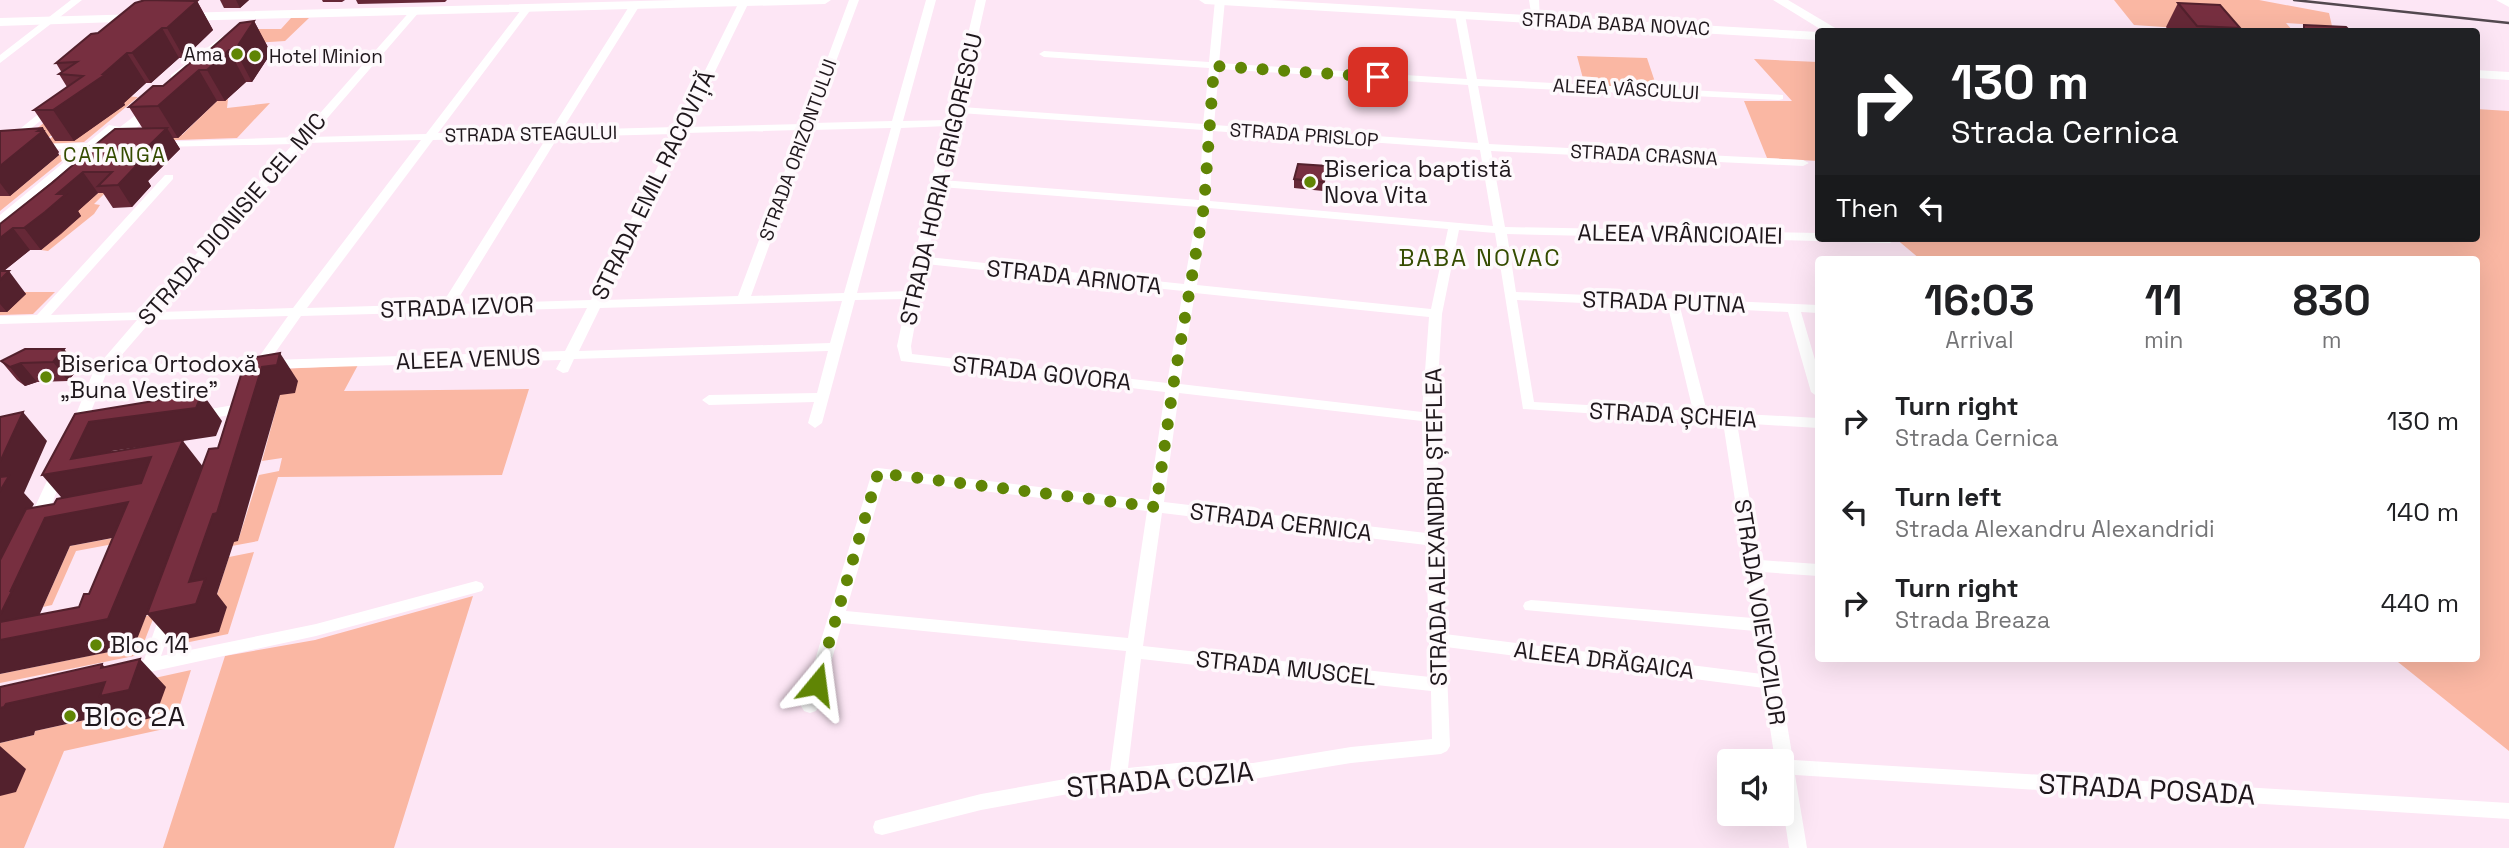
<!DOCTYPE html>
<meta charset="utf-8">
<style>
body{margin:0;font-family:"Space Grotesk",sans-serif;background:#f2f2f2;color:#202124;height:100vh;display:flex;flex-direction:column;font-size:26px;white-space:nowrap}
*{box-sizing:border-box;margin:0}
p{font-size:23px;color:#757577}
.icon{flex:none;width:38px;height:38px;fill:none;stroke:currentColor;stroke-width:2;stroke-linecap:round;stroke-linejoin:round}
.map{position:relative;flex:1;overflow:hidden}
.details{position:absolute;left:1815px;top:256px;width:665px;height:406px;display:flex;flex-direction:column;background:#fff;border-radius:7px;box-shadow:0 7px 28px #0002}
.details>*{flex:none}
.hud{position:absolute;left:1815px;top:28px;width:665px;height:214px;border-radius:7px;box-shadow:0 7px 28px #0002;background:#202124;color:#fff;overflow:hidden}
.fabs{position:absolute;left:1717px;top:749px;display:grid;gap:14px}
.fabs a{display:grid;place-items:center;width:77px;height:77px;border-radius:7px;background:#fff;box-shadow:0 7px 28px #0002;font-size:35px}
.pin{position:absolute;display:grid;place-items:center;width:60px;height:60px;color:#fff;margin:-30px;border-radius:14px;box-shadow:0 4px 10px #0006}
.me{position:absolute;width:77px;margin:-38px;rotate:16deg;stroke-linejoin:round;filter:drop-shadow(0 0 5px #0008)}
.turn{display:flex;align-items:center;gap:24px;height:147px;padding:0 21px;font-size:32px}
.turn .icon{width:91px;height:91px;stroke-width:2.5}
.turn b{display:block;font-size:49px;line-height:60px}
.then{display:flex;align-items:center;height:66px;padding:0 21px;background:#0003;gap:14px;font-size:26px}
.eta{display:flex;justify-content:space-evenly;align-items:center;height:119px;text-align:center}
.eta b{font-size:42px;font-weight:700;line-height:49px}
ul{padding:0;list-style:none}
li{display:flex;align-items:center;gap:21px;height:91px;padding:0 21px}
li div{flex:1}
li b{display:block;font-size:26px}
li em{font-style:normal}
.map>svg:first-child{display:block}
.green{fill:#fab7a3}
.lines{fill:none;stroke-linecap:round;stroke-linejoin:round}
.street{fill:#fff;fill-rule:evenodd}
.secondary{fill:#fff;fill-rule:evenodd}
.primary{fill:#fff;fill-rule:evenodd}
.rail{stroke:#53484f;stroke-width:2.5}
.wall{fill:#662837}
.shaded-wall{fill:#53212d;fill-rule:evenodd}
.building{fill:#772f40;stroke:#53212d;stroke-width:2}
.route{stroke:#608505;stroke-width:12;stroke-dasharray:0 21.6}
.poi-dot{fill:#608505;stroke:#fef9fc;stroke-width:2.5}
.labels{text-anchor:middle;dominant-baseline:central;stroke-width:7;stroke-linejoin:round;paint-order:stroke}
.far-street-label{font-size:19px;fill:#1f171c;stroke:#fef9fc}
.far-poi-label{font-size:19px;fill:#1f171c;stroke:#fef9fc;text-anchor:end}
.far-neighbourhood-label{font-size:21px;letter-spacing:2px;fill:#354c00;stroke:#fef9fc}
.poi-label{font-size:23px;fill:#1f171c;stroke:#fef9fc;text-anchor:start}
.street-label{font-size:23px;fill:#1f171c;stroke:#fef9fc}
.neighbourhood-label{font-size:24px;letter-spacing:2px;fill:#354c00;stroke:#fef9fc}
.near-poi-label{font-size:28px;fill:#1f171c;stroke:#fef9fc;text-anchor:start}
.near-street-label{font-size:28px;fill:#1f171c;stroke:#fef9fc}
</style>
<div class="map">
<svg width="2509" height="848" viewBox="0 0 2509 848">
<rect width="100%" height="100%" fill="#fde6f5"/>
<!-- green -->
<path class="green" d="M2114,0h145l70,13 3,13 -46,-3 7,8 -57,1 -102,-7z
M291,18h18l-24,23 -46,3 18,-15h24z
M1577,56l70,2 10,30 -72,-2z
M1754,59l64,3v99l-51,-3 -23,-57h48z
M92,95h11l-11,1 -12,9 25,1 -48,35h16l51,-36 -9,-4 6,-5 17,1 -54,45 -40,2 17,-15 -18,12 -22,1 25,-21 35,-1 14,-11 -19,-3z
M228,99l-1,9 43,-5 -33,35 -90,3 7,-6h28l35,-34z
M2476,109l33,2v640l-116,-93h83v-399h-556l-25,-21h581z
M59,155h10l-69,56v-15h10z
M129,179l-6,6 -28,-2 -52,41 28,1 9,-9h-10l28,-23h7l-11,11 6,1 -6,9 -46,37 -7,-1 15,-13h-18l4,-5h-7l-6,4 -13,-1 65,-52z
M0,292h55l-22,22 -33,1v-3h7z
M358,365l-14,26 185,-2 -27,86 -224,2 -20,64 -64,12 28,-74 16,62 21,-66 20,-4 3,-13 -20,3 18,-66 -17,-25z
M151,531l-27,11 -48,9 -24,54 -9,2 27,-61z
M254,552l-26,82 -48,10 -15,-3 27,-76 20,45 17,-53z
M473,596l-79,252h-231l62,-192 90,-16z
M155,614l-16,41 -139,28v-9l133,-27 13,-31z
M191,670l-18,57 -109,24 -40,97h-24v-105l34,-8 1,-4 97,-21 33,-22 -165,24z"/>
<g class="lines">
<!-- street -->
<path class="street" d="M71,0h11l-82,63v-8z
M740,0h10l-62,127 115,-3 46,-124h10l-46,123 79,-2 34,-121h10l-33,121 45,-1 28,-120h10l-24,107 241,17 6,-56 -165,-11 -5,-3 5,-3 165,11 6,-62h10l-6,63 248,16 -12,-64 5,-3 5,3 12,64 306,16v4l-4,1 -301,-14 11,58 314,16 6,3 -6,3 -312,-15 14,76 313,6v5h5l-5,3 -311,-7 9,58 302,13v8l-17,-1 17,58v27l-7,-5 -23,-80 -108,-5 27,105 111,6v10l-81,-5 23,137 58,4v12l-56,-4 31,188 716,43v16l-714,-44 12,73h-18l-7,-46v-41h-7l-11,-73 -318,-41 4,99 -3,5 -6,3 -90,9 -98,16 -66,-1 -69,7 -137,25 -99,25 -7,-2 -2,-6 2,-6 7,-2 99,-25 129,-23 16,-120 -284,-28 -23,83 -3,5 -6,2 -6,-2 -3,-5 72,-237 5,-1 271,32 16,-108 -264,-31 -4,-15 10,-47 -52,1 -33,123 -7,5 -7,-5 6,-21 -105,3 -7,-5 7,-5 108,-2 11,-42 -254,8 -6,13 -5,1 -7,-4 5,-9 -297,9 -3,5h-10l-1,-4 -144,4 -22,55 -7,5 -7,-5 24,-59 43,-50 -137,4v-8l37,-1 128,-140h8v4l-122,136 94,-3 148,-168 -132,3 -5,-3 1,-2 142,-5 113,-128 8,2 -109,126 115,-3 98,-128 3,-1 5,3 -94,125 113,-3 79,-125 5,-3 5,3 -78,125 115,-3zM1219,69l249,16 10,58 -264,-18zM960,113l243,17 -4,70 -257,-20zM947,126l-17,57 -22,108 -51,2 44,-165zM891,128l-47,165 -93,3 60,-166zM800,130l-62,166 -134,4 81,-167zM1213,131l267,19 13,76 -283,-25zM674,134l-83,166 -136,4 103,-167zM547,137l-105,167 -135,4 126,-168zM421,140l-128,168 -134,4 146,-169zM941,187l257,20 -14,77 -256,-27zM1209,208l239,21 -17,80 -234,-24zM1459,230l36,3 28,176 200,13 30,196 -222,-18 -6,2 -2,4 2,4 230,21 7,43 -317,-40 -9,-217 6,-103zM926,264l257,27 -16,92 -255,-29 -1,-8zM1195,293l234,24 -7,95 -242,-28zM1517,300l151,7 25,104 -159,-9zM842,301l-12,42 -251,8 21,-43zM587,308l-22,43 -295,9 31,-44zM288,316l-32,45 -143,4 39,-45zM1179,393l243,28 4,112 -262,-31zM884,479l263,32 -19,127 -282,-27zM1162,513l264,32 4,132 -287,-31zM1141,659l290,32 1,48 -81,8 -98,16 -66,-1 -59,6z
M1529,0h10l1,21 -8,-2z
M52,103l5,3 -1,2 -56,46v-9z
M91,143l5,3 -1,2 -59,2 -5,-3 5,-3z
M1839,238h56l1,1 -6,4 -45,-1z
M240,404l5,2 2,3 -2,3 -47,9 -7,-5 7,-5z
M59,465l7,5 -22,52 -3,4h-10l-3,-4 24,-52z
M476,581l6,2 2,4 -2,4 -166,45 -171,37 -6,-2 -2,-5 2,-5 5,-1 18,-51 6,-2 6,2 2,4 -15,43 155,-32z"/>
<!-- secondary -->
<path class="secondary" d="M678,0h153l-6,4 -646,17 -7,-4 7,-4z
M1199,0h72l547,32v8l-613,-36z
M1773,0h15l54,32h-17z
M142,14l7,4 -2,3 -147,5v-8z
M223,36l7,4 -2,3 -47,38h-10v-6z
M2476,70l33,2v8l-33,-2z
M157,99l5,1 2,3 -2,3 -49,42 -5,2 -7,-4 -95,80 -6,2v-13l109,-90 11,2z"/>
<!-- primary -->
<path class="primary" d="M2496,0h13v7z"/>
<!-- rail -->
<path class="rail" d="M2294,0l215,23"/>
</g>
<!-- wall -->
<path class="wall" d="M220,0h29l-9,8h-16z
M322,0h23l-3,2h-19z
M356,0h91l-2,2 -87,2z
M197,1l16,29 -29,28h-5l-28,25h-5l-22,20 1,2 -51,36h-19l-21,-31 33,-23 -8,-13 3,-1 -6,-10 42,-30z
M2178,3l62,25 -2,4h-69l-3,-5z
M254,21l17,32 -19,29h-6l-21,19h-8l-39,37h-5l7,11 -32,32 3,5 -19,21 -19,1 -10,-15h-5l-20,18 3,5 -20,18 -20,16h-11l-25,20 21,24 -19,18h-7v-88l76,-62 -2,-4 20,-12 49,-17 -14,-22 34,-21z
M0,131l59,21 -1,1 1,2 -49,41h-10z
M1327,166l-1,9 -3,16 -29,-3v-9z
M64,349l15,19 -11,13 -31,1 -12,4 -8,-6 -16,-19z"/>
<!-- shaded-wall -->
<path class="shaded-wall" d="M236,0h13l-9,8z
M197,1l16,29 -29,28 -17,-30z
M254,21l17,32 -19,29 -17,-32z
M162,28l17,30 -28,25 -19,-30z
M229,50l17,32 -21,19 -18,-31z
M127,53l19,30 -22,20 1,2 -51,36 -21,-31 50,-36z
M199,70l18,31 -39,37 -20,-32z
M43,128l16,24 -1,1 1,2 -49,41 -10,-13v-17z
M167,128l13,21 -32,32 3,5 -19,21 -14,-22 11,-20z
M83,172l15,21 -20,18 3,5 -40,34 -17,-22 33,-34z
M13,228l17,22 -25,20 2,3 -7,6v-41z
M9,271l17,23 -19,18 -7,-8v-24z
M64,349l15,19 -11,13 -15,-19z
M280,353l18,28 -3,12 -15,2 -42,146 -4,1 -17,52 10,13 -8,25 -47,10 -25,-28 42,-32 73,-215z
M21,363l16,19 -12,4 -15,-19z
M202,393l20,28 -6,15 -33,5 21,27 -70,179 -134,27v-59l11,-25 34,-72 118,-31 -96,17 -25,-29 29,-16 18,-37zM182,441l-77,24 7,-14zM144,532l-36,87 -69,-3 31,-70z
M23,412l24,29 -23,52 10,11 -34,63v-105z
M140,659l26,28 -11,30 -28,7 -10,-11 -82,18 -1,4 -34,8v-35l6,-4 95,-36 1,-4 25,26z
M0,746l26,23 -10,23 -16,4z"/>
<!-- building -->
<path class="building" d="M145,0l52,1 -30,27h-5l-30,25h-5l-24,21h3l-53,36h-19l49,-34 -24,-2 18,-12 -21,1 35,-29 7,-1 37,-30z
M2178,3l42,2 20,23 -43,-2z
M254,21l-19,29h-6l-22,20h-8l-41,36 -29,1 24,-21h10l27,-23h5l45,-40z
M2304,25l42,2 5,5h-47z
M43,128l-5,3h5l-43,35v-35z
M167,128l-38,37h8l-19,20 -20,1 14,-14h-29l-26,22h9l-21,18 -21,16h-11l-13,10v-14l52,-41 29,-25h-7l14,-12h6l21,-17z
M1298,164l29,2 -3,16 -30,-3z
M0,271h9l-9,9z
M25,349h39l-11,13 -32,1 -11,4 -9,-6z
M280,353l-3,12 -15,2 -45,146 -4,1 -24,68 16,-3 -9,25 -49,10 62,-165 9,-1 28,-89z
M202,393l-6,15 -107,14 -18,37 112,-19 -75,179 -108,21v-18l79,-15 5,-13h5l39,-92 -83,16 -34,72 2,-1 -13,26v-55l26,-51 28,-5 3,-5 84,-16 10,-26 -109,18 33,-61z
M23,412l-23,50v-45z
M9,476l-9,15v-14z
M140,659l-11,31 -29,6 5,-14 -99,22 -2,3 -4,1v-21l102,-23 -1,4z"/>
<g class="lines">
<!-- route -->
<path class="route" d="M817,684l61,-211 278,34 17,-120 31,-181 10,-140 164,11"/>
</g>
<!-- markers -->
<g class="poi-dot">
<circle cx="237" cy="54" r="7"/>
<circle cx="255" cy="56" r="7"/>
<circle cx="1310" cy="182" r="7"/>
<circle cx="46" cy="377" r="7"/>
<circle cx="96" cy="645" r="7"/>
<circle cx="70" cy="716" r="7"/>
</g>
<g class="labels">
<!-- far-street labels -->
<g class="far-street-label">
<text transform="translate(1616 24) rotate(3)">STRADA BABA NOVAC</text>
<text transform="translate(1626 89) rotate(3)">ALEEA VÂSCULUI</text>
<text transform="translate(531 134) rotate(-1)">STRADA STEAGULUI</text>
<text transform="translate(1304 135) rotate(4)">STRADA PRISLOP</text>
<text transform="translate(798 150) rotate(-70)">STRADA ORIZONTULUI</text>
<text transform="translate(1644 155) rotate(3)">STRADA CRASNA</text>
</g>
<!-- far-poi labels -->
<g class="far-poi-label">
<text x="223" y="54">Ama</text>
<text x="269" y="56" text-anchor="start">Hotel Minion</text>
</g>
<!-- far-neighbourhood labels -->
<g class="far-neighbourhood-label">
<text x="115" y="154">CATANGA</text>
</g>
<!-- poi labels -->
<g class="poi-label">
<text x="1324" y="169">Biserica baptistă<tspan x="1324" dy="26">Nova Vita</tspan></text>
<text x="60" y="364">Biserica Ortodoxă<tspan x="60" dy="26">„Buna Vestire”</tspan></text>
<text x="110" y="645">Bloc 14</text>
</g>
<!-- street labels -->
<g class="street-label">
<text transform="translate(941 179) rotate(-77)">STRADA HORIA GRIGORESCU</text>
<text transform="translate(653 185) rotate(-64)">STRADA EMIL RACOVIȚĂ</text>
<text transform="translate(232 219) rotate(-49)">STRADA DIONISIE CEL MIC</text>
<text transform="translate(1680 234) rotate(1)">ALEEA VRÂNCIOAIEI</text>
<text transform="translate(1074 277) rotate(6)">STRADA ARNOTA</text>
<text transform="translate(1664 302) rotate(2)">STRADA PUTNA</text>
<text transform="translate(457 307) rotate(-2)">STRADA IZVOR</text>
<text transform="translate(468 359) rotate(-2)">ALEEA VENUS</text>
<text transform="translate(1042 373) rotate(6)">STRADA GOVORA</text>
<text transform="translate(1673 415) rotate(3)">STRADA ȘCHEIA</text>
<text transform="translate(1281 522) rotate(7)">STRADA CERNICA</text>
<text transform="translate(1436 527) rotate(-91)">STRADA ALEXANDRU ȘTEFLEA</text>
<text transform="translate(1760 612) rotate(81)">STRADA VOIEVOZILOR</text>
<text transform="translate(1604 660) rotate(7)">ALEEA DRĂGAICA</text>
<text transform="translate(1286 668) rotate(6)">STRADA MUSCEL</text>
</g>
<!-- neighbourhood labels -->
<g class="neighbourhood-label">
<text x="1480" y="257">BABA NOVAC</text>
</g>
<!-- near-poi labels -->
<g class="near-poi-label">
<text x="84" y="716">Bloc 2A</text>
</g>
<!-- near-street labels -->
<g class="near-street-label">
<text transform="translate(1160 779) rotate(-5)">STRADA COZIA</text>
<text transform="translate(2147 789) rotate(3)">STRADA POSADA</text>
</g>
</g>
</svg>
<div class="fabs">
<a><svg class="icon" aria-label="sound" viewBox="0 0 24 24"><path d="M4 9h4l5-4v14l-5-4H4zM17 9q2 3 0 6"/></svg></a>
</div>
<div class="pin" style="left:1378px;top:77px;background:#d93025"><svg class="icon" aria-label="arrive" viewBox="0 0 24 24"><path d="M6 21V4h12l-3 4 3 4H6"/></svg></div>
<svg class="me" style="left:817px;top:684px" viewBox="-20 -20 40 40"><path d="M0-17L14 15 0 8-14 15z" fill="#608505" stroke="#fff" stroke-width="4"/></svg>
<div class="hud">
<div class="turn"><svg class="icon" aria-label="right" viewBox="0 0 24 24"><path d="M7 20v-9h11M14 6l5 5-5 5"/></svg><div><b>130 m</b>Strada Cernica</div></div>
<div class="then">Then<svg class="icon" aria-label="left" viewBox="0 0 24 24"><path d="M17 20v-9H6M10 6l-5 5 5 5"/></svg></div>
</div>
<section class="details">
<div class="eta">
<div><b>16:03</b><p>Arrival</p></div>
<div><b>11</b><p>min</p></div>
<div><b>830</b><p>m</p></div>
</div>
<ul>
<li><svg class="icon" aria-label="right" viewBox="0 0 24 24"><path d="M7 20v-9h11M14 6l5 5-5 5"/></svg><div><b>Turn right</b><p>Strada Cernica</p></div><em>130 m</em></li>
<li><svg class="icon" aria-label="left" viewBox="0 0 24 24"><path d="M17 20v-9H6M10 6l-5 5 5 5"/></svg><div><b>Turn left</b><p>Strada Alexandru Alexandridi</p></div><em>140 m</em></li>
<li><svg class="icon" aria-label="right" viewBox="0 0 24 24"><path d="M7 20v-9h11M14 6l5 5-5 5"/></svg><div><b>Turn right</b><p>Strada Breaza</p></div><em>440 m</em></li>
</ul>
</section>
</div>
